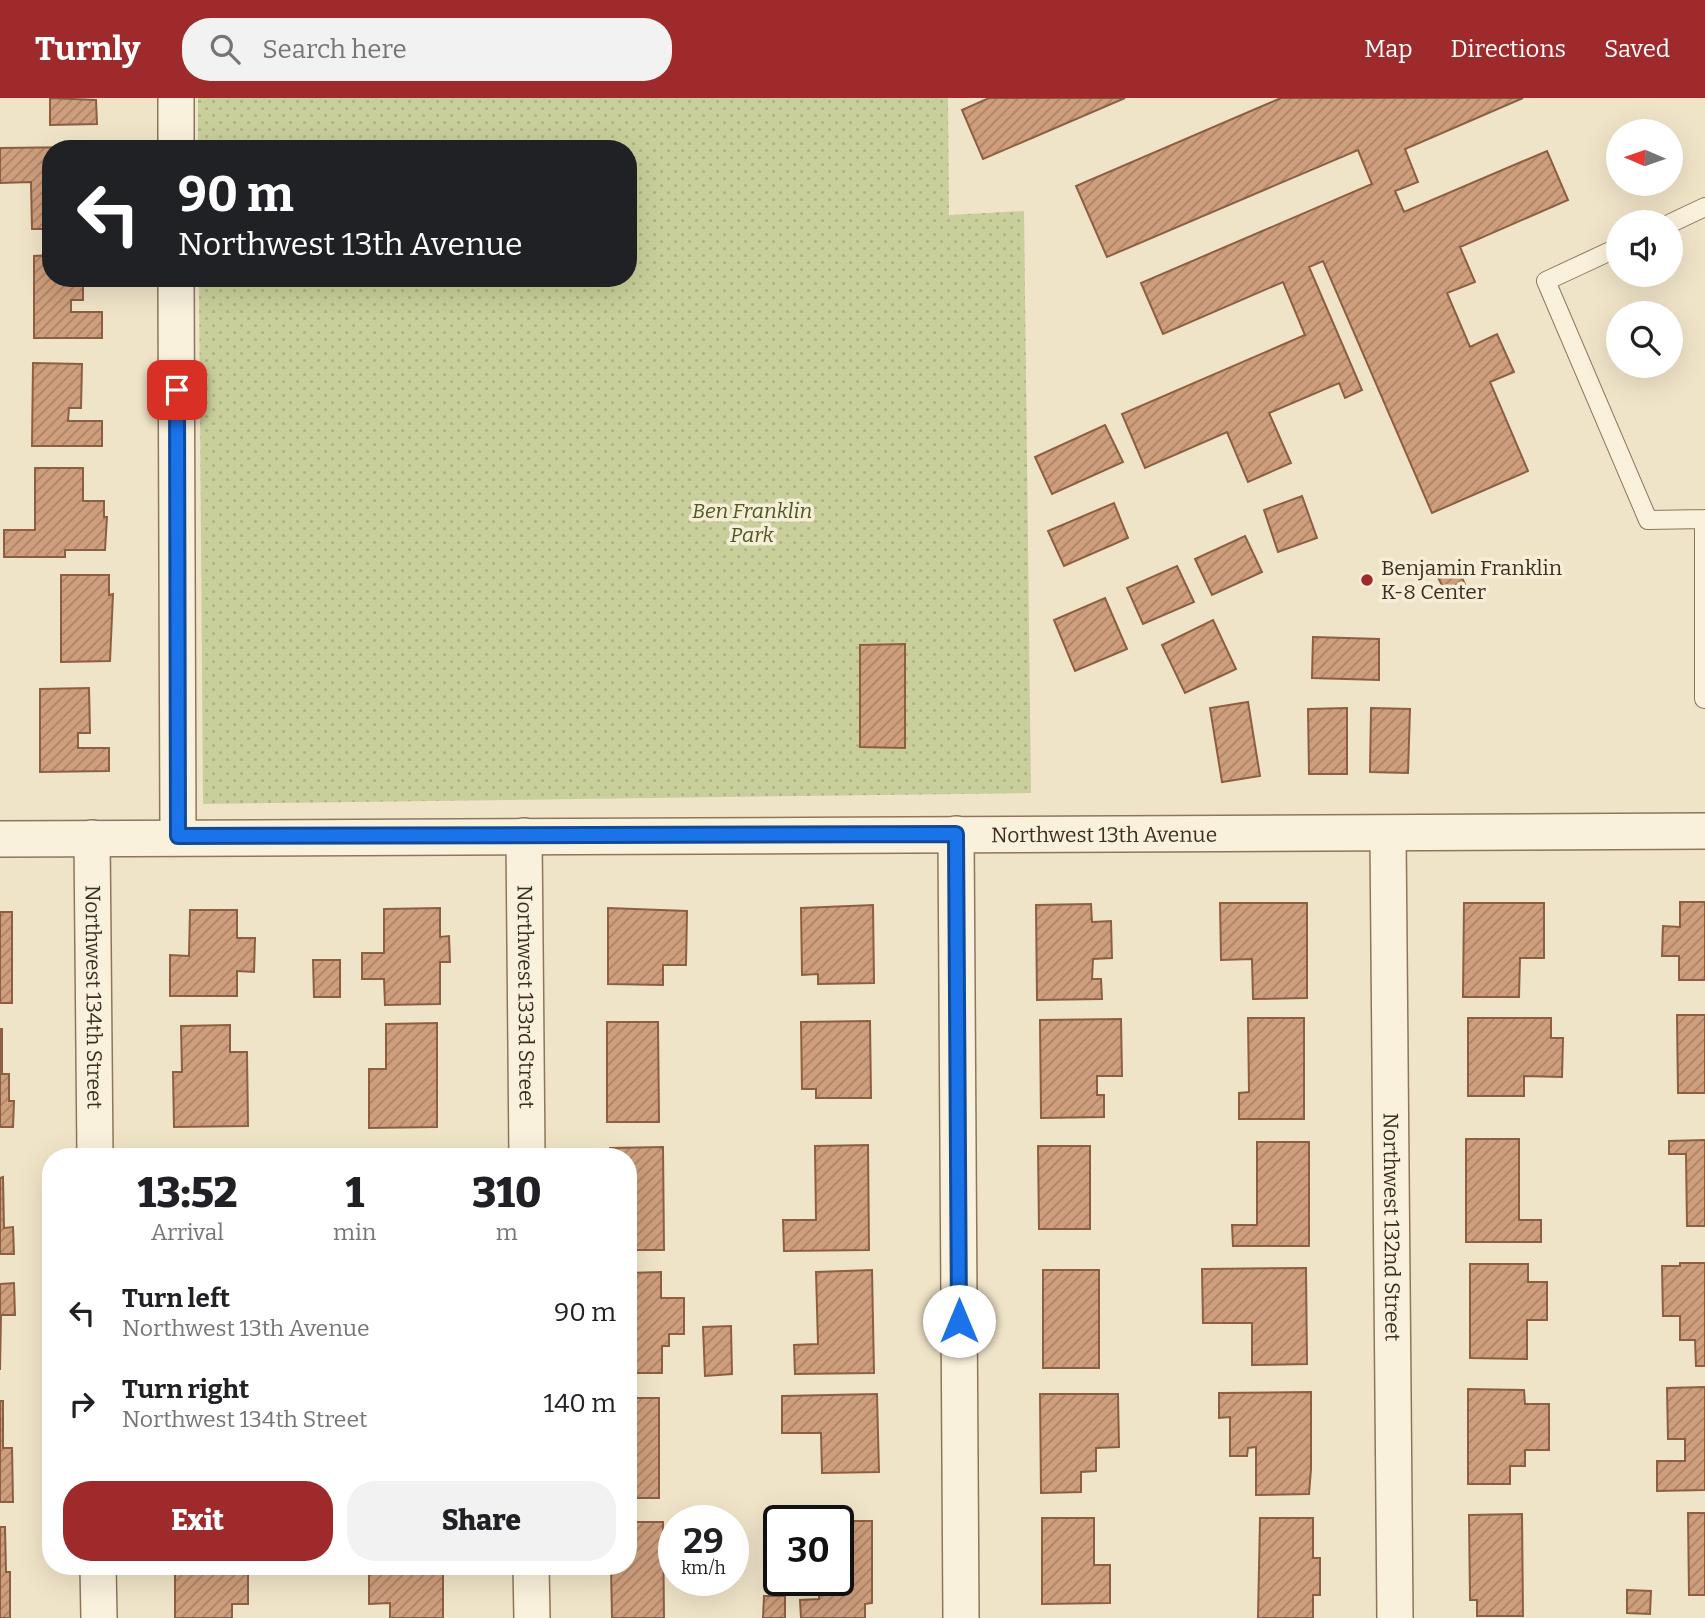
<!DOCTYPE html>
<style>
body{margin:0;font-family:Bitter,serif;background:#f2f2f2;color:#202124;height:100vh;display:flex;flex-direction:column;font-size:26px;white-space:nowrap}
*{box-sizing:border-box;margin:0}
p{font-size:23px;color:#757577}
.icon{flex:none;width:38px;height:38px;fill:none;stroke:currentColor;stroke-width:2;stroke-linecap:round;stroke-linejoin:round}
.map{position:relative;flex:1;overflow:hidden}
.panel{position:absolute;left:42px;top:1050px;width:595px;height:427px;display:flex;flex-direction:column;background:#fff;border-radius:28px;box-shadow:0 7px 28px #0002}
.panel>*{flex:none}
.banner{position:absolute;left:42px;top:42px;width:595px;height:147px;border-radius:28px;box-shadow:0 7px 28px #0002;background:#202124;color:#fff;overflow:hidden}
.needle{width:46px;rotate:272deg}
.controls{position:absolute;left:1606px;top:21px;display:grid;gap:14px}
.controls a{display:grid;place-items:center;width:77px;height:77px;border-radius:50%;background:#fff;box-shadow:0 7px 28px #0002;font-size:35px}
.speed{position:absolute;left:658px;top:1407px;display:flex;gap:14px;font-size:35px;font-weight:700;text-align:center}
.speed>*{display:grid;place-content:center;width:91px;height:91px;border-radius:50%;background:#fff;box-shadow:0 7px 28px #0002;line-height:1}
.speed small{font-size:18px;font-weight:400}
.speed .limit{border:4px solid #111;border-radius:10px;background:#fff;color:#111}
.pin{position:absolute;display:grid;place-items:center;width:60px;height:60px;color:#fff;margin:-30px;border-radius:14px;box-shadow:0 4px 10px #0006}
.me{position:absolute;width:77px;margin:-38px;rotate:0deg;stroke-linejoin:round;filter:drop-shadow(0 0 5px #0008)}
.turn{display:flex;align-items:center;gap:24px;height:147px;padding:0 21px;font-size:32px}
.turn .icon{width:91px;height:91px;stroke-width:2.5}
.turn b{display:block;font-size:49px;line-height:60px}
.eta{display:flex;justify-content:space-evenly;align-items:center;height:119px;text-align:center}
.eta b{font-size:42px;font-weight:800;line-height:49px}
.cta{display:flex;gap:14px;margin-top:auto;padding:14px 21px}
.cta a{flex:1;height:80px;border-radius:28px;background:#9e2a2b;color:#fff;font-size:28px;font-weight:800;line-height:80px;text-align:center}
.cta a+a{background:#f2f2f2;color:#202124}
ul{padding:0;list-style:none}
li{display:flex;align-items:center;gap:21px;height:91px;padding:0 21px}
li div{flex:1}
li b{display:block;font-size:26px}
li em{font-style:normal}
header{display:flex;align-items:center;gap:42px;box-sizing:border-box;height:98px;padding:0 35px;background:#9e2a2b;color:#fff}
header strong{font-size:33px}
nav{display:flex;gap:38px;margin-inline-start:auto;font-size:24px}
.search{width:490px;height:63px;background:#f2f2f2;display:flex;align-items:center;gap:18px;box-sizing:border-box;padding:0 24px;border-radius:28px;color:#757577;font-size:26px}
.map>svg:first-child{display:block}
.park{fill:url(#park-dots)}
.building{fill:url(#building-hatch);stroke:#8d5f41;stroke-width:2}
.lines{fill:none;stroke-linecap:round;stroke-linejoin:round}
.lane-casing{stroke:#8d765c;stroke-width:20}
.street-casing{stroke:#8d765c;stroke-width:38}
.lane{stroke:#faf1dc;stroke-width:18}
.street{stroke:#faf1dc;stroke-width:35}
.route-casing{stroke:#114b97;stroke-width:18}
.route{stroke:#1a73e8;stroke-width:12}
.poi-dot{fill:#9e2a2b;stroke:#f7eed8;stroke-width:2.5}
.labels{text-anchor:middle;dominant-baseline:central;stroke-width:7;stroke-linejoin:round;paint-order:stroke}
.park-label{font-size:21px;font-style:italic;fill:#4d5a26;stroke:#f7eed8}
.poi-label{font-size:21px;fill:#3d2e20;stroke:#f7eed8;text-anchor:start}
.street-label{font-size:21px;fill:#3d2e20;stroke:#f7eed8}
</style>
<header>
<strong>Turnly</strong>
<div class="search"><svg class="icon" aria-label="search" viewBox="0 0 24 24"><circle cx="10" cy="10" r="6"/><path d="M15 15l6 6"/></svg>Search here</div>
<nav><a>Map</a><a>Directions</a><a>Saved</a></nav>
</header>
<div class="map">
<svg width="1705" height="1520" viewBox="0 0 1705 1520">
<defs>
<pattern id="park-dots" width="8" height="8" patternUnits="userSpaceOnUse" patternTransform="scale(1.75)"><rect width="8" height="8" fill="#c9cf9b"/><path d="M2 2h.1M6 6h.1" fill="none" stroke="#aeb285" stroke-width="1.8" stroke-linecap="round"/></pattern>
<pattern id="building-hatch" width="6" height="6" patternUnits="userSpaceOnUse" patternTransform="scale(1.75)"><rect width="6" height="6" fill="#cf9f7d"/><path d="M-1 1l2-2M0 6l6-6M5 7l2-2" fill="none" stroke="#a98266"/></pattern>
</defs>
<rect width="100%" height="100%" fill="#f0e4c8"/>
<!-- park -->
<path class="park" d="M198,0h750l1,117 75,-4 7,582 -828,11 -4,-526h429v-129h-430z"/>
<!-- building -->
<path class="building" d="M50,0l46,2 1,24 -47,1z
M989,0h136l-142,61 -21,-49z
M1281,0h242l-118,51 13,33 -23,9 9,21 143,-61 21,49 -108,47 15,35 -28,11 23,54 27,-13 17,38 -24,10 38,89 -96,42 -109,-252 -14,6 53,123 -17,8 -6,-15 -70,30 22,50 -43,19 -21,-50 -82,36 -23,-54 183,-79 -22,-53 -120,52 -22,-51 231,-99 -14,-34 -251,107 -31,-71z
M79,49l1,2h-29v80h-19l-1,-47 -31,1v-35z
M51,157v23h32v22h-12v12h31v26h-68v-82z
M33,265l49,1 -1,44h-12l-1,13h34v25h-70z
M1105,327l18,37 -71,32 -17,-37z
M35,370h48v33h21v16h3l-2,33h-40v7h-61v-27h31z
M1302,398l15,42 -39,14 -14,-42z
M1114,405l14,35 -64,28 -16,-35z
M1245,438l17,36 -50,23 -17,-36z
M1456,466l11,25 -19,9 -12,-25z
M1177,468l17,36 -51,22 -16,-36z
M61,477h48v20l4,-1 -3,67 -49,1z
M1105,500l22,51 -52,22 -21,-51z
M1213,522l23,49 -51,24 -23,-48z
M1313,539l66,2v41l-67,-2z
M905,546v104l-45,-1v-102z
M89,590l1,45h-12v15h31v23l-69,1v-83z
M1248,604l12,74 -38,6 -12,-74z
M1347,610v66h-38l-1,-65z
M1371,610l39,1 -2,64 -38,-1z
M1680,804h25v78h-26v-24h-17l1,-30 17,1z
M1220,805h87v95l-54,1 -1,-40 -31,1z
M1464,805h80v55h-24l-1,39h-56z
M1091,806l1,18 19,-1 1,37 -19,1 -1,20h9l1,20 -65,1 -1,-95z
M873,807l1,78 -56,1v-10l-16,1 -1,-67z
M440,810v29l9,-1 1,26h-10v42l-55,1 -1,-26h-22v-26h22v-44z
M608,810l79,3 -1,54h-23v20l-55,-1z
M190,812h47v28h18l-1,34 -17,-1v25h-67v-41l19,1z
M0,814h12v91h-12z
M313,862h27v37h-26z
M1677,917h28v78h-27z
M1248,920h56v101h-65v-26l10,-1z
M1468,920h83v20h12l-1,39 -38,-1v20h-56z
M1121,921l1,57h-25v19h7v22l-63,1 -1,-98z
M870,923l1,77h-55v-9h-14l-1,-67z
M607,924h51l1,100h-52z
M437,925v104l-68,1v-59h17v-45z
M230,927v27h17l1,74 -74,1 -1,-55h9l-1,-46z
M0,931h2v45h7v27h5l-1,26h-13z
M1466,1041h53v81h22v22h-75z
M1705,1042v86h-18l-1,-72h-17v-13z
M1257,1044h52v104h-76l-1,-21h25z
M868,1047l1,105 -85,1 -1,-31h33l-1,-74z
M1038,1048h52v83h-51z
M663,1049l1,103h-36v-93h-18v-9z
M383,1051h52v8h-52z
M184,1054h48v5h-48z
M3,1079l1,51 9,-1 1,27h-14v-76z
M1680,1165h25v103h-9l-1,-26h-15v-24h-17l-1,-50h18z
M1470,1166h58v18h19v38h-20v39l-57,-1z
M1306,1170l1,96 -55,1v-42h-49l-1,-54z
M872,1172l2,103 -79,1 -1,-29 24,-1 -2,-72z
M1043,1172h56v98h-56z
M661,1174v26h23v36h-15v12h-7v27h-34v-100z
M14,1185l1,32h-14l-1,55v-86z
M731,1228l1,48 -27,2 -2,-49z
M1705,1289v103l-48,1v-30h28v-22h-17l-1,-51z
M1468,1291l56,1 1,14h24v46h-24v16h-15v18h-42z
M1311,1294v77l-2,25 -53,1v-48l-8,1 -1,8h-17v-39l-11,1v-25z
M877,1296l2,78 -57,1 -1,-40h-39v-37z
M1040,1296h78l1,53 -23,1v23l-15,1v20l-40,1z
M628,1300h31v100h-31z
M0,1303h3v47h9l1,54h-13z
M1688,1415h17v82h-16z
M1522,1416l1,102h-46v-16h-7l-1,-85z
M1042,1420h52v47h16v38l-68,1z
M1260,1420h53v40h7v37h-7v23h-55z
M838,1423h34v82l-7,1v14h-64l-1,-18 19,-1v-19h19z
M628,1424h35l1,96h-52l-1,-52h17z
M0,1429h5l1,45h4v46h-10z
M183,1468h65v38h-16v14h-57v-47h8z
M369,1468h74v52h-53v-15l-21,1z
M1627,1492l24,1 -1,23 -23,-1z
M764,1498h21v22h-22z"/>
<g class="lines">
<defs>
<path id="lane" d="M1671,125l34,-16
M1619,149l-73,34 102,239 57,-1
M1704,421v180"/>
<g id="street">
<path d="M176,0v51"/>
<path d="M176,180l2,558"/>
<path d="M956,736l5,784"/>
<path id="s1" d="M1388,737l7,783"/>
<path id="s2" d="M524,738l3,321"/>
<path id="s3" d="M92,740l3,319"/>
<path id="s4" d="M0,741c568,-6 1137,-1 1705,-8"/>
<path d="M98,1468l1,52"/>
<path d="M531,1468l1,52"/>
</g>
</defs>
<!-- lane casing -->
<use href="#lane" class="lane-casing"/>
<!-- street casing -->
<use href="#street" class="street-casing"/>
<!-- lane -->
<use href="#lane" class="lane"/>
<!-- street -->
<use href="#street" class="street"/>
</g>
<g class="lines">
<defs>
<path id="route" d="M177,292l1,446 778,-2 3,487"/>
</defs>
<!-- route casing -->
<use href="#route" class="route-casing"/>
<!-- route -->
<use href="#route" class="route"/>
</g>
<!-- markers -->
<circle class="poi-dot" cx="1367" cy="482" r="7"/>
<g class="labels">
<!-- park labels -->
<g class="park-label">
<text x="752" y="413">Ben Franklin<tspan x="752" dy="24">Park</tspan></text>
</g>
<!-- poi labels -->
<g class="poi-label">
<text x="1381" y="470">Benjamin Franklin<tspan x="1381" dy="24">K-8 Center</tspan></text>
</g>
<!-- street labels -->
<g class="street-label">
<text stroke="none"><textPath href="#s4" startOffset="1104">Northwest 13th Avenue</textPath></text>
<text stroke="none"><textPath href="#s2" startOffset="161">Northwest 133rd Street</textPath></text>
<text stroke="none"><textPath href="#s3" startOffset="159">Northwest 134th Street</textPath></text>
<text stroke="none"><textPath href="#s1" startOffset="392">Northwest 132nd Street</textPath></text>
</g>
</g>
</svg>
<div class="controls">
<a><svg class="needle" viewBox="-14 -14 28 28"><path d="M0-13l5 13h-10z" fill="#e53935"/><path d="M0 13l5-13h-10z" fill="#757577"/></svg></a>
<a><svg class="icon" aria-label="sound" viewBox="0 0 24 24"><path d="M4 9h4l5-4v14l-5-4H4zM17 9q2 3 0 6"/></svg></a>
<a><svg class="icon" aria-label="search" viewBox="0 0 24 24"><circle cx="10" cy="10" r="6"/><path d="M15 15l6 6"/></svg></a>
</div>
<div class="speed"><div>29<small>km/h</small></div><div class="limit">30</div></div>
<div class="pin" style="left:177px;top:292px;background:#d93025"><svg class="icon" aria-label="arrive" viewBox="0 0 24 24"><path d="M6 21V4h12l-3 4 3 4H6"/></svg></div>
<svg class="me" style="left:959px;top:1223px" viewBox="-20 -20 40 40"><circle r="19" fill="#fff"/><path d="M0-13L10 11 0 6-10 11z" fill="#1a73e8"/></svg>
<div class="banner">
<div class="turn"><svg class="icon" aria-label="left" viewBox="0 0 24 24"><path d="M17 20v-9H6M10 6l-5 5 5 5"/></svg><div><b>90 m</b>Northwest 13th Avenue</div></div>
</div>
<section class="panel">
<div class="eta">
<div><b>13:52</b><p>Arrival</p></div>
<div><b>1</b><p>min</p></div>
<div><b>310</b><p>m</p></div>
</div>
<ul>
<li><svg class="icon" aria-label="left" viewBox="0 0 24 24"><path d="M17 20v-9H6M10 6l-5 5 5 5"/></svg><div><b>Turn left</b><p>Northwest 13th Avenue</p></div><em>90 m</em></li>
<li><svg class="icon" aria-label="right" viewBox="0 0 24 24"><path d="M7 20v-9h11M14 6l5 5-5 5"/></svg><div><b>Turn right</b><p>Northwest 134th Street</p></div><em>140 m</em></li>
</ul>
<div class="cta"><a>Exit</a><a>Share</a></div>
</section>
</div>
